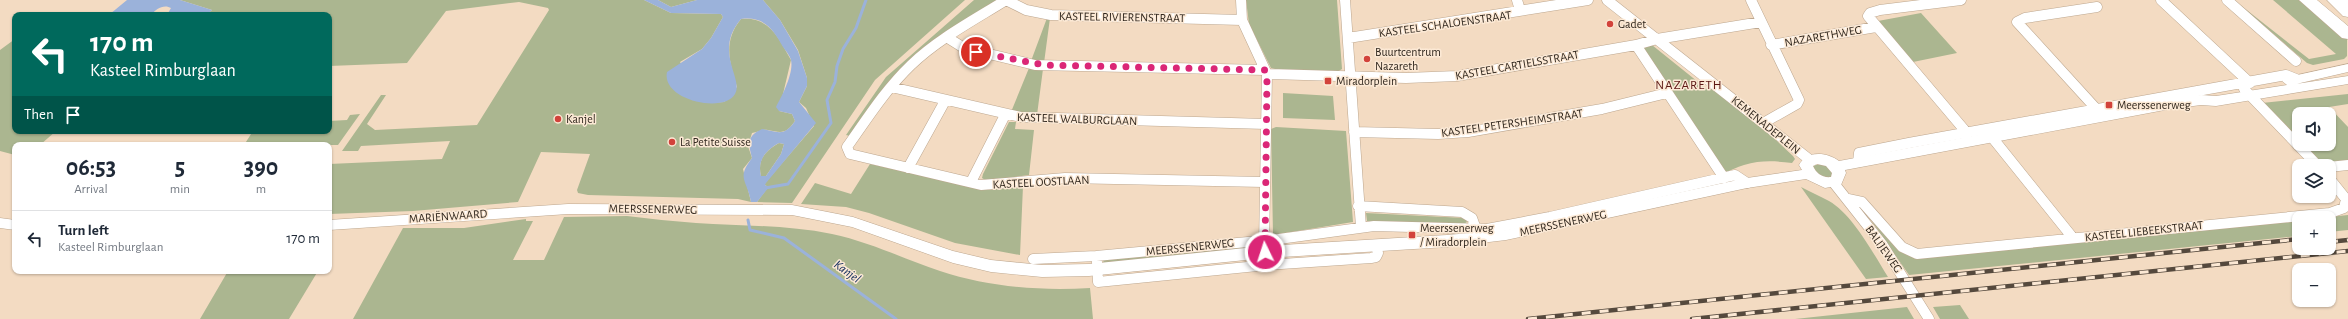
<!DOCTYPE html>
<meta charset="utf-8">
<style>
body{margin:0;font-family:"Alegreya Sans",sans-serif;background:#f2f2f3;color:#1f2937;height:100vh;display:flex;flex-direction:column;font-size:15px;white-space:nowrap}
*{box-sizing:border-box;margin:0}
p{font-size:13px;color:#747a83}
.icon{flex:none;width:22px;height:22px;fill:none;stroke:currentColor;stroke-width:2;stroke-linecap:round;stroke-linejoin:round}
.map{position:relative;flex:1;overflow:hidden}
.panel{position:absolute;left:12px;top:142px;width:320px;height:132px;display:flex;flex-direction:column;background:#fff;border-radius:8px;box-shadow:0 1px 3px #0004}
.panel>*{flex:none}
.guide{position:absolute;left:12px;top:12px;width:320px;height:122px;border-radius:8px;box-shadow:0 1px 3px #0004;background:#00695c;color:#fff;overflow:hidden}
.controls{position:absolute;left:2292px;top:107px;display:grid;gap:8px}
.controls a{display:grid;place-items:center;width:44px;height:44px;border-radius:8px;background:#fff;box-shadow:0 1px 3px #0004;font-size:20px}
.pin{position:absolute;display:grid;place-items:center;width:34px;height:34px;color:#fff;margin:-17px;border:2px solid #fff;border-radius:50%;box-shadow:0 1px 4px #0007}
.me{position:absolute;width:44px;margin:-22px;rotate:356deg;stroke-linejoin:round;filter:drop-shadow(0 0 3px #0008)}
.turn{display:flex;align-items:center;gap:14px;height:84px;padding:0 12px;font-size:18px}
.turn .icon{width:52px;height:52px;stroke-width:2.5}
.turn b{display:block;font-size:28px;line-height:34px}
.then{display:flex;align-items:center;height:38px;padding:0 12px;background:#0003;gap:8px;font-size:15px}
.eta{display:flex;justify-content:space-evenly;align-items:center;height:68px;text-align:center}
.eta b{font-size:24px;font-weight:700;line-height:28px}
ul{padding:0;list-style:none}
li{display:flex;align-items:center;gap:12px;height:56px;padding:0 12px;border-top:1px solid #e0e1e3}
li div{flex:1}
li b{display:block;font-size:15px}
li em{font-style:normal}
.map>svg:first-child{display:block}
.green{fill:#abb690}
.water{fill:#9bb2da;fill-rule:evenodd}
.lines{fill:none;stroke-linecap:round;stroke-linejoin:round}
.stream{stroke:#9bb2da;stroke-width:3}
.minor-casing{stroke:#bda78f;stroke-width:11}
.tertiary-casing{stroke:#bda78f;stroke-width:1}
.primary-casing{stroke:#bda78f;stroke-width:1}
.trunk-casing{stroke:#bda78f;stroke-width:1}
.minor{stroke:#fff;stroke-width:10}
.tertiary{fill:#fff;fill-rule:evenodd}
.primary{fill:#fff;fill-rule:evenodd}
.trunk{fill:#fff;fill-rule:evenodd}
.rail-casing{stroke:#55493d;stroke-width:4.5}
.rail{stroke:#fce9d5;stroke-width:3;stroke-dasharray:9;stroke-linecap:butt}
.route{stroke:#db2777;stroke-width:7;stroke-dasharray:0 12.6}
.poi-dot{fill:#d2433b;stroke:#fce9d5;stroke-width:1.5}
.labels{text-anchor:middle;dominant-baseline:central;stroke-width:3;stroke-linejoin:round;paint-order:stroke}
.street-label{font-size:12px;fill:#30271e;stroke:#fce9d5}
.poi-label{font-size:12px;fill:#30271e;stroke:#fce9d5;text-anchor:start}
.neighbourhood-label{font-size:13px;letter-spacing:1px;fill:#5c1814;stroke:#fce9d5}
.water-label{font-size:13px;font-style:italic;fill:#122c5d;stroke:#fce9d5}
</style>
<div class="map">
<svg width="2348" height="319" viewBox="0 0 2348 319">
<rect width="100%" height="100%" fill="#f3dbc2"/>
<!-- green -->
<path class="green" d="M180,0h464l27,13 50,1 2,3 -12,21 -9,11 -22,13 26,41 18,-1 13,-15c-8,-26 -14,-46 4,-68 29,-3 38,20 50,41l-12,51 13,3 3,7c-9,13 -13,12 -27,9 -6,-1 -10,2 -16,3l-4,13 4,12 -9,11 8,33 -13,-3 -150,-4 -10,-2 -1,-3 13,-36 -49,-2 -23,50 -105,9 -84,3v-50l113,-5 8,-18 -89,5 -3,5h-16l39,-56h5l-19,29 8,6 102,-5 72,-115 -1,-2 -29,-6 -73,9 -39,52 -78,3v-51h-123l6,-5z
M658,0h39l-26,7z
M763,0h202l-90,80 -83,123 -35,-1 11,-15 -3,-2v-2l49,-57 -8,-18 -7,-6 8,-16v-8l-9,-28 -18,-30z
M974,0h25l-97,67 -12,13 -40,56 -4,-1 40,-58z
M1246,0h91l5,69 -5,3 -58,-2 -8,-2 -22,-44z
M2234,0l75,59 27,-5 -63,-54h28l46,39v17l-3,3 -31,6 -6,-2z
M1921,13l36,40 -44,9 -35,-41z
M1047,18h3l-6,45 -13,-2z
M15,39v92h41l-16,14h-25v10l-15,-4v-101z
M1652,45l56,45 5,-2 49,39 31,29 2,3 -3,4c-17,-2 -31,-3 -48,2 -7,2 -14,6 -21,8l-84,-126z
M1029,68l14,1 -6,46 -26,-3z
M1283,93l50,3 2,24 -52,-2z
M2348,94v10l-19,3 19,20v35c-29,3 -27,2 -48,-18h29v-30h-30v28l-37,-39z
M360,114l-22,31h-94l9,-14h76v-10l18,-1 3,-5z
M1009,122h7l-1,7 19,1 -5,45 -42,6 -5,-3 1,-4z
M1276,127l70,4 7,91 -80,13 -2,-106z
M779,143l5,1 -3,10 -15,22h-5c-4,-16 4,-25 18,-33z
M1824,163l9,7v8h-13l-8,-12z
M870,164l117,26 36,-4 -3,69 -65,-12 -86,-30 -23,-6 -45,-3 14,-21 36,11z
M1801,187c9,5 19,9 28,14 24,14 44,52 59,76l-22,2z
M1859,203l46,50 394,-33v16l-390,39z
M1366,213l99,5 2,4 -5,3 -95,-4z
M2348,215v15l-19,2v-14h-10z
M627,216c23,3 46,5 69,7 46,3 91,2 136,11 38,8 72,25 108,37 48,16 100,20 150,17l3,31h-740l50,-91h61l62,-9v2h7l-20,39h31l20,-43z
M1249,244l1,5 -146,15 -1,-4z
M228,271h90l-29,48h-89z
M1960,305l9,14h-29l-7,-12z
M1907,307l7,12h-119z"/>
<!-- water -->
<path class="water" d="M127,0h53l32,10 -6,5h-39l4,-7c-6,-4 -16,0 -19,7l-42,-1z
M644,0h14l13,7 26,-7h66l17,20 18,31 9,27v8l-8,16 17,21 -50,60 -1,2 4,2 -12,15h-6c-4,-23 -15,-23 1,-44 -4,-15 -5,-22 10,-29 16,3 22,8 33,-8l-3,-7 -13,-3 -3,-4c6,-11 18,-34 15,-47 -1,-4 -5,-9 -8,-13 -10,-18 -19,-31 -42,-28 -28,33 3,59 -6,75 -11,20 -74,6 -68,-22l35,-23 9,-11 12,-21 -2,-3 -50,-1zM779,143l5,1 -3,10 -15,22h-5c-4,-16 5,-26 18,-33z"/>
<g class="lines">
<!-- stream -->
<path class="stream" d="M765,188l23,-4 43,-61 -4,-23 8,-18 2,-16 6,-17 13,-21 10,-28
M748,220l2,10 34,8 112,81"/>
<defs>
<path id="minor" d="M1006,0c-32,20 -68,39 -95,65 -26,25 -44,54 -64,82l3,7 131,31 84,-7 199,4
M1006,0l20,10 25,5 191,5
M1241,0l1,20 25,54 -3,172
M1345,0l16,227
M1517,0l3,10
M1607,0l203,160
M1751,0l48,100 -2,4 -32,18
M1961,0l-81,10 -10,3 -2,3 99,117
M2161,0l89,83
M2227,0l69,61
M2097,7l-72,11 -8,4 83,91
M948,38l16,10 71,17 230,5
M1348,38l240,-38
M1771,45l105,-18
M1267,74l139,4 51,-2 179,-31
M891,87l130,30 245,7
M2244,89l74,77
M1354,132l84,2 30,-2 134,-23 65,-16
M1991,136l82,102
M1858,162l1,-9 50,-10 377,-68 10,4
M2329,167l19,-2
M908,168l37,-67
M1724,178l-88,-133 21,-6 104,-17
M971,182l34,-67
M1833,182l49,62 47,75
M1848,199l14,3 40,45 15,7 413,-41 14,-5 2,-9 -17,-21
M1358,206l104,6 10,6 4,11
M1033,259l63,-3 183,-17 95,-13 113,3 63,-12 185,-42 12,8
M1097,262l1,20 169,-17 104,-7 5,-1 2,-4 -2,-8"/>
<path id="tertiary" d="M2348,64v8l-52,12 52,-8v8l-132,22 -15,-1 -31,4 -325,61 1,3 -5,12 -16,3 -19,-9 -59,9 -241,52 -59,7 -182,11 -176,18 -47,1 -51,-5 -38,-9 -101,-36 -60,-12 -224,-1 -239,16v-10l239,-16 224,1 61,12 100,34 38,9 51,5 47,-1 176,-18 182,-11 59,-5 241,-52 55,-8 -3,-5c8,-15 28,-13 40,-4l331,-62 31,-4 15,1 71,-11 -5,-4 2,-3zM1817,164l9,2 6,7 -1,4c-9,1 -15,-4 -18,-11z
M0,218l15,2v10l-15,-2z"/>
<path id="primary" d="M2327,0h16l5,4v13l-5,-1z"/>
<path id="trunk" d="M2299,0h18l31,26v13l-6,-1z
M2337,0h11v7l-8,-3z"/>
</defs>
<!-- minor casing -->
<use href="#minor" class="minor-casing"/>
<!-- tertiary casing -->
<use href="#tertiary" class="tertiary-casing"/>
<!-- primary casing -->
<use href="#primary" class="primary-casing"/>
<!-- trunk casing -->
<use href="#trunk" class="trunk-casing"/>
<!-- minor -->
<use href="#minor" class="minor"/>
<!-- tertiary -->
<use href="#tertiary" class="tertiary"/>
<!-- primary -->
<use href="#primary" class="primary"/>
<!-- trunk -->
<use href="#trunk" class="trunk"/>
<defs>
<path id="rail" d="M2329,242l19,-2
M1528,319l771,-80
M1692,319l656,-68"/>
</defs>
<!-- rail casing -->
<use href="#rail" class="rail-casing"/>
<!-- rail -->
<use href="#rail" class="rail"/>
</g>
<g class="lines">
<!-- route -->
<path class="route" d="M976,52l68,13 221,5 2,4 -2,178"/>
</g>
<!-- markers -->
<g class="poi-dot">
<circle cx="1610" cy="24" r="4"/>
<circle cx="1367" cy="59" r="4"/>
<rect x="1324" y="77" width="8" height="8" rx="2"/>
<rect x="2105" y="101" width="8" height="8" rx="2"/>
<circle cx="558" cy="119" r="4"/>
<circle cx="672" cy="142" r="4"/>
<rect x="1408" y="231" width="8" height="8" rx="2"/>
</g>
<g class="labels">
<!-- street labels -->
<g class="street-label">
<text transform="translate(1122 17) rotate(1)">KASTEEL RIVIERENSTRAAT</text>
<text transform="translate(1445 24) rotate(-8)">KASTEEL SCHALOENSTRAAT</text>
<text transform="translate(1823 36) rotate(-10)">NAZARETHWEG</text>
<text transform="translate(1517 65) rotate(-10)">KASTEEL CARTIELSSTRAAT</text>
<text transform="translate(1077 119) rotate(2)">KASTEEL WALBURGLAAN</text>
<text transform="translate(1512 123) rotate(-8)">KASTEEL PETERSHEIMSTRAAT</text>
<text transform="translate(1766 125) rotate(39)">KEMENADEPLEIN</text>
<text transform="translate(1041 182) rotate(-3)">KASTEEL OOSTLAAN</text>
<text transform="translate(653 209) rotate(1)">MEERSSENERWEG</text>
<text transform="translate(448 216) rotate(-4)">MARIËNWAARD</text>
<text transform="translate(1563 223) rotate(-12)">MEERSSENERWEG</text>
<text transform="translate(2144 231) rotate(-6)">KASTEEL LIEBEEKSTRAAT</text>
<text transform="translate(1190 247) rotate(-6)">MEERSSENERWEG</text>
<text transform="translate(1884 249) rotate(55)">BALIJEWEG</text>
</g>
<!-- poi labels -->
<g class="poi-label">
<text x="1618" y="24">Gadet</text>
<text x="1375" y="52">Buurtcentrum<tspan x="1375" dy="14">Nazareth</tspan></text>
<text x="1336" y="81">Miradorplein</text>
<text x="2117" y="105">Meerssenerweg</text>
<text x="566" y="119">Kanjel</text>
<text x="680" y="142">La Petite Suisse</text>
<text x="1420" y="228">Meerssenerweg<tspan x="1420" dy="14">/ Miradorplein</tspan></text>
</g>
<!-- neighbourhood labels -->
<g class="neighbourhood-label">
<text x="1689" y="85">NAZARETH</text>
</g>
<!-- water labels -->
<g class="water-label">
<text transform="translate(847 272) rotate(36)">Kanjel</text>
</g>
</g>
</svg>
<div class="controls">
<a><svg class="icon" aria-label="sound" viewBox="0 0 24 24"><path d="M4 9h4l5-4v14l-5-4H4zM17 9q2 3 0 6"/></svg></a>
<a><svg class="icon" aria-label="layers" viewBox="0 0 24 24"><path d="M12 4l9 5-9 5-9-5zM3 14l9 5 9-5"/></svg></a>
<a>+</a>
<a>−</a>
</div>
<div class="pin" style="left:976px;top:52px;background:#d93025"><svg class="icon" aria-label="arrive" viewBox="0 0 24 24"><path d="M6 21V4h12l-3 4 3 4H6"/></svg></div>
<svg class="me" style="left:1265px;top:252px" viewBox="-20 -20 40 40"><circle r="17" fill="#db2777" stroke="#fff" stroke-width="3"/><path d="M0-11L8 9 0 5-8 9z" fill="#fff"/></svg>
<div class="guide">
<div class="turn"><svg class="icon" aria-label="left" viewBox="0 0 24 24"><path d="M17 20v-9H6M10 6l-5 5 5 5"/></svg><div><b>170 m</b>Kasteel Rimburglaan</div></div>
<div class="then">Then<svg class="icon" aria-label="arrive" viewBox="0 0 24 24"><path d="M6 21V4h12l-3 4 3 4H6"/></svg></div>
</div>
<section class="panel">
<div class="eta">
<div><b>06:53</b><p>Arrival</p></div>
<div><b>5</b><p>min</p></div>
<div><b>390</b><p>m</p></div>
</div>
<ul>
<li><svg class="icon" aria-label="left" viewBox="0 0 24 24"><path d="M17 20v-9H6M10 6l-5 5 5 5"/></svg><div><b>Turn left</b><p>Kasteel Rimburglaan</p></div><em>170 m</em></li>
</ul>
</section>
</div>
